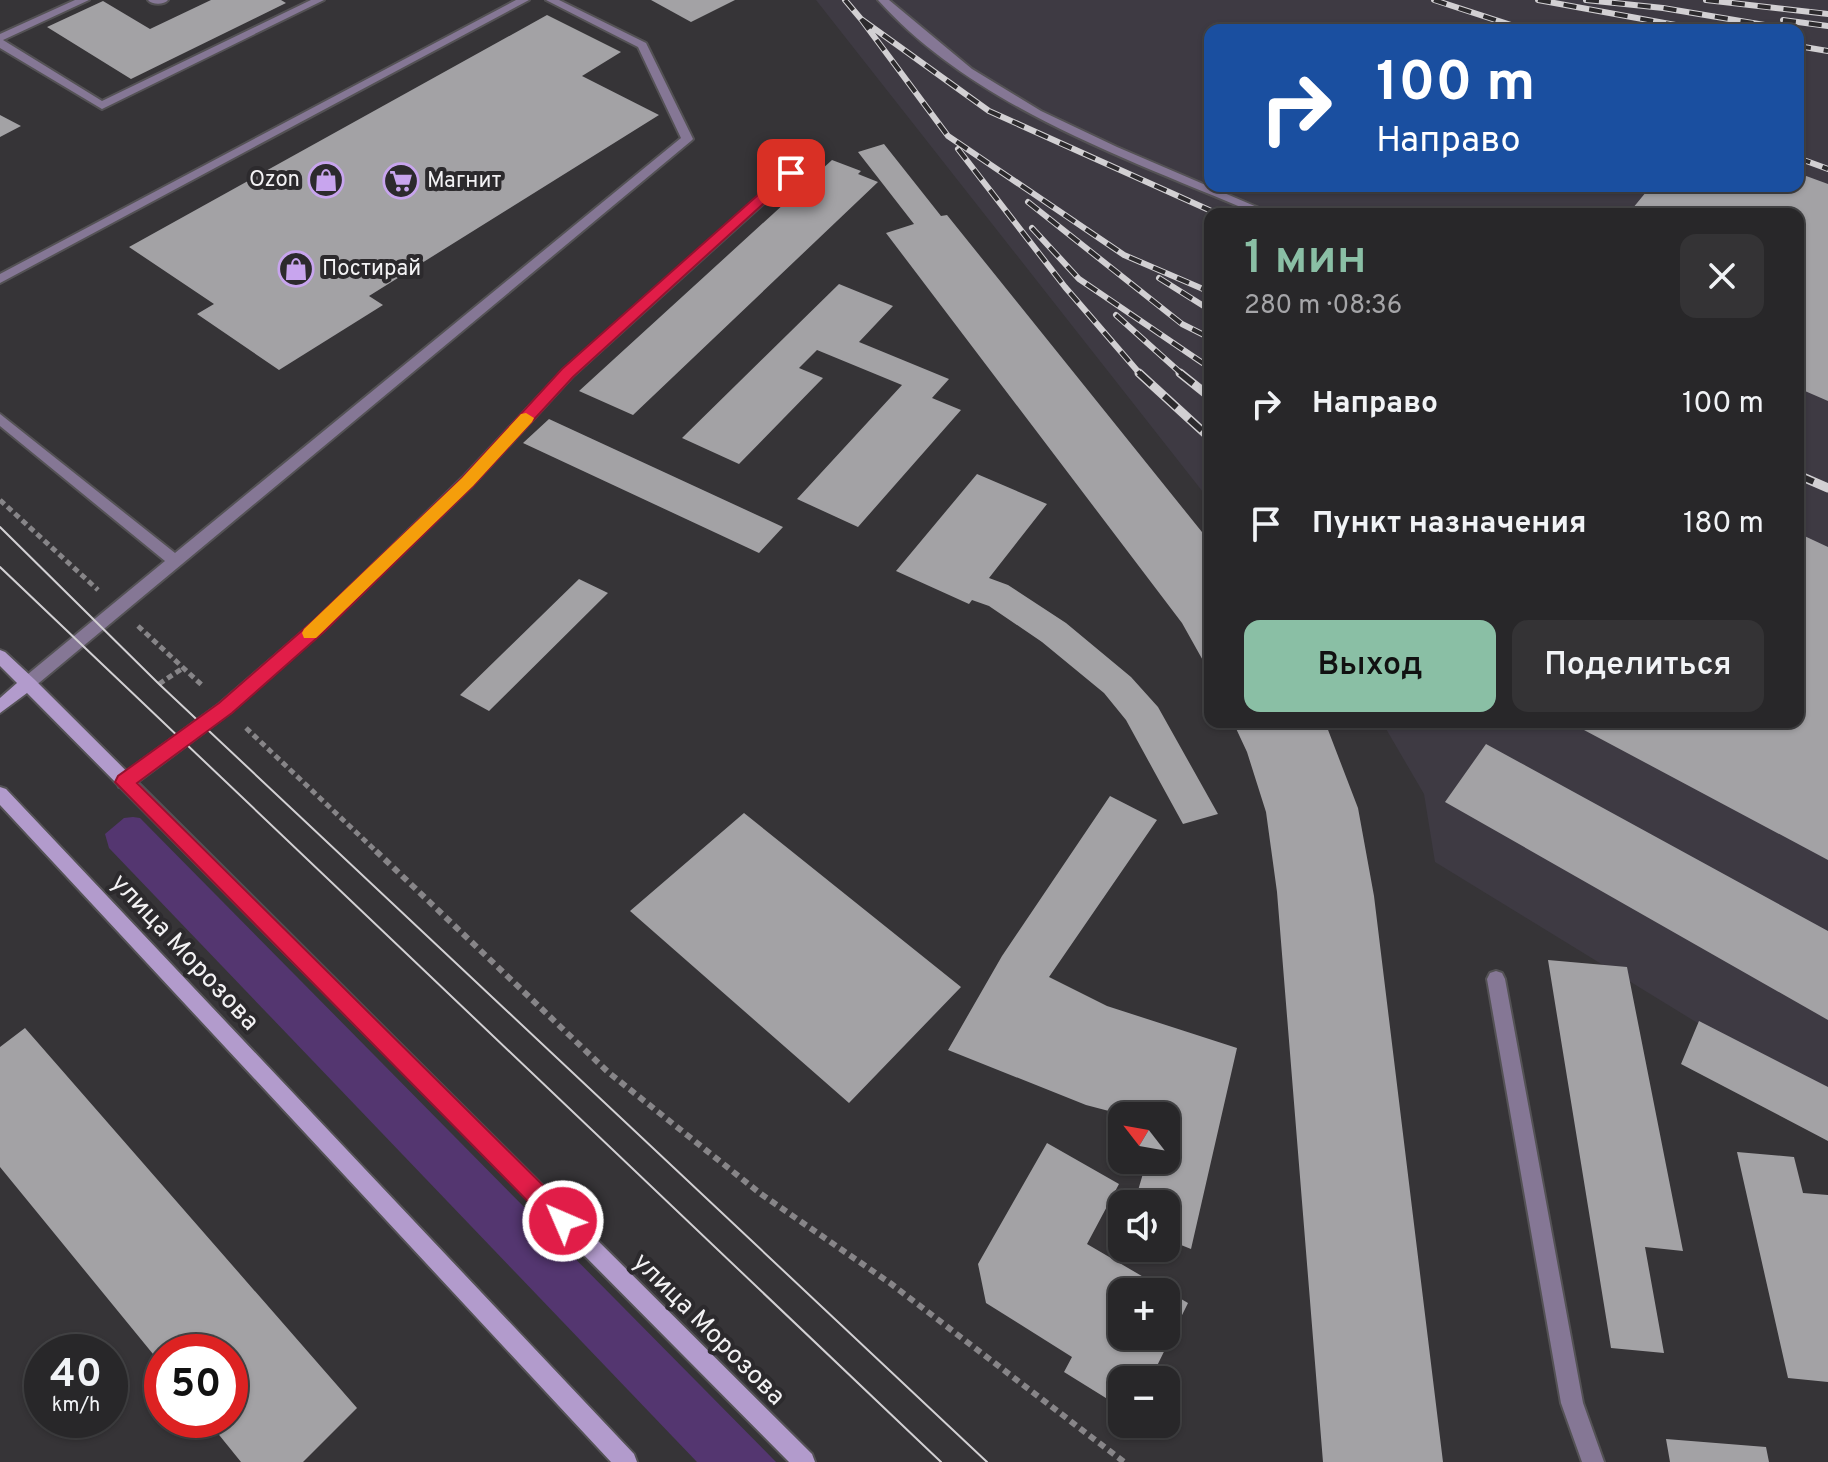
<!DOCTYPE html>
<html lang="ru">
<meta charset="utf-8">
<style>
body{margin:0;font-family:Overpass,sans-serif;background:#343335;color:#f1f3f6;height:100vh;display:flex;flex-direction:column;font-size:30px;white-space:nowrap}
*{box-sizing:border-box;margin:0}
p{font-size:26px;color:#a5a5a8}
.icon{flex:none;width:44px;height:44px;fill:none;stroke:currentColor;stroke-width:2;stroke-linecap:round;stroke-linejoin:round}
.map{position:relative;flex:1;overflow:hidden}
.panel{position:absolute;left:1204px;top:208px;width:600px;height:520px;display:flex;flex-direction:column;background:#282729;border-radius:16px;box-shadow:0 2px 6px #0004,0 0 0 2px #444446}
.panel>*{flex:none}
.banner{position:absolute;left:1204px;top:24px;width:600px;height:168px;border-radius:16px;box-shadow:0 2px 6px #0004,0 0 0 2px #444446;background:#1a4fa0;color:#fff;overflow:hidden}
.needle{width:52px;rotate:301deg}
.controls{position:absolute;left:1108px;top:1102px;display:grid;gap:16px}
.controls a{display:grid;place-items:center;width:72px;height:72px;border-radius:16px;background:#282729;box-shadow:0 2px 6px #0004,0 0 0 2px #444446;font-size:40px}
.speed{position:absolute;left:24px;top:1334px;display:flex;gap:16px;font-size:40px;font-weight:700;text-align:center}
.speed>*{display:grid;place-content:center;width:104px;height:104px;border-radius:50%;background:#282729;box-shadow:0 2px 6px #0004,0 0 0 2px #444446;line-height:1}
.speed small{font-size:20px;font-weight:400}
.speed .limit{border:12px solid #d22;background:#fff;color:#111}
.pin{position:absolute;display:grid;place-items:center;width:68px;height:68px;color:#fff;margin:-34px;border-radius:16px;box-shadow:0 4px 12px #0006}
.me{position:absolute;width:88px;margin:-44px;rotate:315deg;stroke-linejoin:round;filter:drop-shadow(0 0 6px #0008)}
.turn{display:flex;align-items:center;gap:28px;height:168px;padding:0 40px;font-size:36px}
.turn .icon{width:104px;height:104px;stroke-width:2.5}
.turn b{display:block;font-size:56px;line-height:68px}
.round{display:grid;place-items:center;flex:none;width:84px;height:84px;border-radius:16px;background:#343335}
.summary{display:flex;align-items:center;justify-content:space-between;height:136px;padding:0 40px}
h1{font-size:48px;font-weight:600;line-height:60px;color:#8abfa5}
.cta{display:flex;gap:16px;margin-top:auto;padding:16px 40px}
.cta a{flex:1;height:92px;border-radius:16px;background:#8abfa5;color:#111;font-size:32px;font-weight:600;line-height:92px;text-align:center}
.cta a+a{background:#343335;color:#f1f3f6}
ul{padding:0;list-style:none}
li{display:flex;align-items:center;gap:24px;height:120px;padding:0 40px}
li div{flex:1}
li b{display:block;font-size:30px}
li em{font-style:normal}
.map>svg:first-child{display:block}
.built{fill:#3e3a43;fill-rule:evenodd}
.green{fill:#543670}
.building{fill:#a3a2a5;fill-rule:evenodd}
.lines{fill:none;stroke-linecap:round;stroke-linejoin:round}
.service-casing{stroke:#545255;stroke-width:4}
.secondary-casing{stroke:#545255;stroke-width:4}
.path-far1{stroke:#878588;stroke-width:5;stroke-dasharray:6 4;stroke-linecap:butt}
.path{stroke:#878588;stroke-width:6;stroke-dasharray:7 5;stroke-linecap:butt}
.service{fill:#857795;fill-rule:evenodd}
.secondary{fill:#b29bcc;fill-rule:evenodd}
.tram{stroke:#d2d0d3;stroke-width:2}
.rail-far1-casing{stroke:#d2d0d3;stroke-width:6}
.rail-casing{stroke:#d2d0d3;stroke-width:9}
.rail-far1{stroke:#2c2a2d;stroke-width:4;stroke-dasharray:13;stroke-linecap:butt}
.rail{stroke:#2c2a2d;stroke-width:6;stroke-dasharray:17;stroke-linecap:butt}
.route{fill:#e11d48;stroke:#92132f;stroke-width:2}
.slow{fill:#f59e0b}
.labels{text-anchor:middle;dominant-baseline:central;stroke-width:8;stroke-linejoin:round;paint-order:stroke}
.far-poi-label{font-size:22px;fill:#f3f2f4;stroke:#2c2a2d;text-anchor:start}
.street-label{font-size:26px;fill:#f3f2f4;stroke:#2c2a2d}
</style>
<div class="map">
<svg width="1828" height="1462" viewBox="0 0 1828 1462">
<rect width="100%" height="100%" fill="#363437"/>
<!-- built -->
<path class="built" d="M816,0h1012v1103l-393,-241 -11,-68 -42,-72h416v-508h-588v287zM1210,30h588v156h-588z"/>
<!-- green -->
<path class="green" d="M133,817l7,1 636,644h-79l-588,-614 -4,-14 19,-16z"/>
<!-- building -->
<path class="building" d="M211,0h70l5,3 -155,76 -84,-52 56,-26 47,28z
M651,0h84l-44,22z
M547,15l74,37 -39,24 77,39 -290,181 14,9 -104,65 -82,-56 17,-10 -85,-57z
M0,115l21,11 -21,11z
M884,144l57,72 6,-1 263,327v131l-28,-50 -296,-390 28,-9 -56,-72z
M832,160l29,11 -3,3 20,8 -245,233 -54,-24z
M1798,173l30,11v217l-30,-13v-174h-170l23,-28h147z
M839,284l54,22 -34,36 90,37 -17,19 29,12 -103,117 -61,-28 105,-114 -85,-35 -18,18 24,10 -84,86 -57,-26z
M549,419l234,108 -24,26 -236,-110z
M977,474l70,30 -58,74 19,7 58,38 65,54 27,30 60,107 -35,10 -57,-104 -22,-27 -62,-51 -53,-36 -17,-6 -3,4 -73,-33z
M1798,533l30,14v313l-259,-138h229z
M579,579l29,14 -119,118 -29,-16z
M1233,722h92l33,86 16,88 69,566h-120l-46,-570 -11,-80 -19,-60z
M1486,744l342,187v89l-383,-218z
M1110,796l47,24 -108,157 58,29 130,42 -46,201 -25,-10v-35h-32l13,-44h19v-44h-38l-42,-11 -138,-55 54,-94z
M744,813l217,174 -112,116 -219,-192z
M1548,960l79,7 56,284 -38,-4 19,106 -53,-5z
M1699,1021l129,66v54l-147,-77z
M25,1028l332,380 -54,54h-62l-34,-42h23v-68h-68v13l-162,-198v-120z
M1047,1143l72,41 -32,60 101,59 -38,77h-28v28l-58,-36 8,-15 -86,-54 -8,-39zM1122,1292h44v44h-44z
M1737,1152l57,5 9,36 25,2v187l-40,-4z
M1666,1439l100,8 3,15h-99z"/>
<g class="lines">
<defs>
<path id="service" d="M75,0h14l-86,40 99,61 209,-101h13l-222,109 -102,-61v-14z
M148,0h20c-4,5 -16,5 -20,0z
M516,0h13l-529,283v-9z
M546,0h13l87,43 47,96 -2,2 -657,546h-12l-2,-4 2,-4 143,-118 -165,-135v-12l175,139 506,-415 -43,-91z
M878,0h11l83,69 69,42 76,36 156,67h-16c-129,-55 -283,-107 -379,-214z
M791,169l4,2v4l-222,201 -101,110 -147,143 -94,83 -100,75h-12l-2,-5 2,-5 100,-73 96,-83 147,-143 101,-108z
M1496,971l6,2 3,6 78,424 21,59h-22l-21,-59 -74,-424 3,-6z"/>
<path id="secondary" d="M0,650l5,2 29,27 778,775 3,8h-26l-762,-769 -27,20v-15l17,-15 -17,-17z
M0,787l6,2 628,665 3,8h-26l-611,-657z"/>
</defs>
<!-- service casing -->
<use href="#service" class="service-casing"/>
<!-- secondary casing -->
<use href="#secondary" class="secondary-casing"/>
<!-- path-far1 -->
<path class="path-far1" d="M0,500l98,90
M138,626l66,61
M159,684l24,-16
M246,728l132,125"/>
<!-- path -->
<path class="path" d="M376,851l232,221 153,122 129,89 234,179"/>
<!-- service -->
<use href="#service" class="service"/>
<!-- secondary -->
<use href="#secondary" class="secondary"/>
<!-- tram -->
<path class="tram" d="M0,527l159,157 828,778
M0,567l941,895"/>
<defs>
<path id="rail-far1" d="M845,0l16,19 128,92 229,103
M1434,0l92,30
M1538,0l165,30
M1586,0l77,8 132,22
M1706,0l122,14
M861,19l87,117 176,119 86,37
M1783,20l45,6
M1798,46l30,5
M958,149l107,138 76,88
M1798,158l30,11
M1028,202l154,122 28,14
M1032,228l47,51 131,89
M1159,278l51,32
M1116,315l67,60"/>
<path id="rail" d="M1139,373l71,65
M1180,373l30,24
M1798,475l30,13"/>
</defs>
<!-- rail-far1 casing -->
<use href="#rail-far1" class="rail-far1-casing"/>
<!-- rail casing -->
<use href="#rail" class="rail-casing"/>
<!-- rail-far1 -->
<use href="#rail-far1" class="rail-far1"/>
<!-- rail -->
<use href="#rail" class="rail"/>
</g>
<!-- route -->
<path class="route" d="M786,170l11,3 -224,204 -100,109 -147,144 -94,83 -95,70 434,430 3,8 -3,8 -8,3 -8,-3 -440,-447 3,-6 101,-73 94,-82 149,-143 100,-109z"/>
<!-- slow -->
<path class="slow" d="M526,413l8,5 -2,4 -59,64 -157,152h-12l-2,-5 2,-4 158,-151 59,-64z"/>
<!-- icons -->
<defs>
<symbol id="shop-ring" viewBox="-11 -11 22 22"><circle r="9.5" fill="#2c2a2d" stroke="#c8a5ee" stroke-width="1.5"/><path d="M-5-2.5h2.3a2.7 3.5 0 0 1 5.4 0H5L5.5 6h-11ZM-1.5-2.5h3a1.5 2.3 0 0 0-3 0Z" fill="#c8a5ee"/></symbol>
<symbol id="supermarket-ring" viewBox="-11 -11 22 22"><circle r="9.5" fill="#2c2a2d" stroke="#c8a5ee" stroke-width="1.5"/><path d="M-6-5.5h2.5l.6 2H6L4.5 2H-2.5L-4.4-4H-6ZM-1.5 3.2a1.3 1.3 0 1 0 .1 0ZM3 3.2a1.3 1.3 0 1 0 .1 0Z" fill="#c8a5ee"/></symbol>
</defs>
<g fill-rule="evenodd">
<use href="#shop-ring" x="306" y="160" width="40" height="40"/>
<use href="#supermarket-ring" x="381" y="161" width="40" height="40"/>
<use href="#shop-ring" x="276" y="249" width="40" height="40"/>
</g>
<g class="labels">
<!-- far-poi labels -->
<g class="far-poi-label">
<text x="300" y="180" text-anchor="end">Ozon</text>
<text x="427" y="181">Магнит</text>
<text x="322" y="269">Постирай</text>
</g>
<!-- street labels -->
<g class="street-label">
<text transform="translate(184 953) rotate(47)">улица Морозова</text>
<text transform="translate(708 1330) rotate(45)">улица Морозова</text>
</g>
</g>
</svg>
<div class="controls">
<a><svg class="needle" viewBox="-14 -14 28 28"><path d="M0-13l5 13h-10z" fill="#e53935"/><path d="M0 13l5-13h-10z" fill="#a5a5a8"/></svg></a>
<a><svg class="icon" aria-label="sound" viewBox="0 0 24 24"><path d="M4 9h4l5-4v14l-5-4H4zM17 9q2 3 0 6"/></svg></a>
<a>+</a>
<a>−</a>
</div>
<div class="speed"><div>40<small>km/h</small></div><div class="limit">50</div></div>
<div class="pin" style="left:791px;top:173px;background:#d93025"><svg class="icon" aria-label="arrive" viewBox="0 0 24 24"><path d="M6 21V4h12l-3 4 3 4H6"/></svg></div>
<svg class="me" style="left:563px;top:1221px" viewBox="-20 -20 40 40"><circle r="17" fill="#e11d48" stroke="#fff" stroke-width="3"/><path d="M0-11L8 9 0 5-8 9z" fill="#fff"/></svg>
<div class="banner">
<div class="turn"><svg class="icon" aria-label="right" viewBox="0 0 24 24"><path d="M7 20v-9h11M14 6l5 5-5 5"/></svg><div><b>100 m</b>Направо</div></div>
</div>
<section class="panel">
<div class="summary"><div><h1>1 мин</h1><p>280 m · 08:36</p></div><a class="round"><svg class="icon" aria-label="close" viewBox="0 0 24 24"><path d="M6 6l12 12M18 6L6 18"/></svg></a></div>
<ul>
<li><svg class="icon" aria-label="right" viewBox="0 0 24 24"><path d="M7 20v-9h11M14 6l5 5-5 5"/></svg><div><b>Направо</b></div><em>100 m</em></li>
<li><svg class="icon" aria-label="arrive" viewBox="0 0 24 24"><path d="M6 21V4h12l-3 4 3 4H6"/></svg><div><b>Пункт назначения</b></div><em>180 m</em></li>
</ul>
<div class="cta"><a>Выход</a><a>Поделиться</a></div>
</section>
</div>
